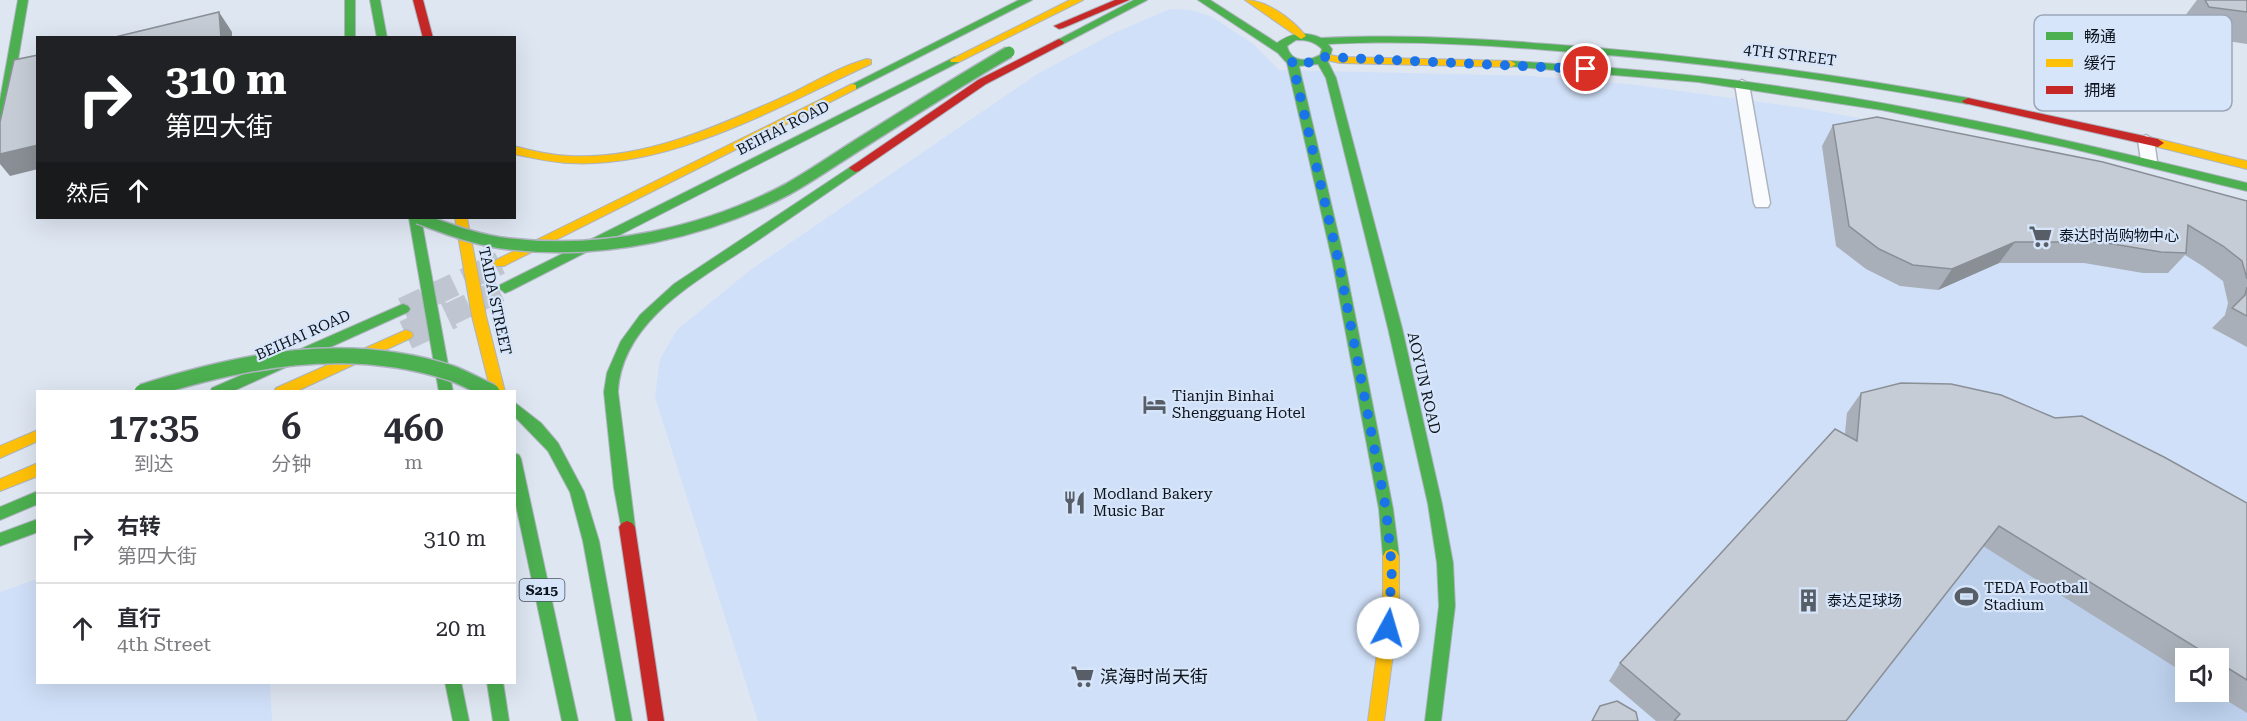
<!DOCTYPE html>
<html lang="zh">
<meta charset="utf-8">
<style>
body{margin:0;font-family:"Roboto Serif","Noto Sans SC",serif;background:#f2f2f3;color:#2b2b33;height:100vh;display:flex;flex-direction:column;font-size:22px;white-space:nowrap}
*{box-sizing:border-box;margin:0}
p{font-size:20px;color:#7c7c81}
.icon{flex:none;width:33px;height:33px;fill:none;stroke:currentColor;stroke-width:2;stroke-linecap:round;stroke-linejoin:round}
.map{position:relative;flex:1;overflow:hidden}
.panel{position:absolute;left:36px;top:390px;width:480px;height:294px;display:flex;flex-direction:column;background:#fff;border-radius:0px;box-shadow:0 6px 24px #0002}
.panel>*{flex:none}
.hud{position:absolute;left:36px;top:36px;width:480px;height:183px;border-radius:0px;box-shadow:0 6px 24px #0002;background:#202124;color:#fff;overflow:hidden}
.tools{position:absolute;left:2175px;top:648px;display:grid;gap:12px}
.tools a{display:grid;place-items:center;width:54px;height:54px;border-radius:0px;background:#fff;box-shadow:0 6px 24px #0002;font-size:30px}
.pin{position:absolute;display:grid;place-items:center;width:51px;height:51px;color:#fff;margin:-26px;border:3px solid #fff;border-radius:50%;box-shadow:0 2px 6px #0007}
.me{position:absolute;width:66px;margin:-33px;rotate:6deg;stroke-linejoin:round;filter:drop-shadow(0 0 4px #0008)}
.turn{display:flex;align-items:center;gap:21px;height:126px;padding:0 30px;font-size:27px}
.turn .icon{width:78px;height:78px;stroke-width:2.5}
.turn b{display:block;font-size:42px;line-height:51px}
.then{display:flex;align-items:center;height:57px;padding:0 30px;background:#0003;gap:12px;font-size:22px}
.eta{display:flex;justify-content:space-evenly;align-items:center;height:102px;text-align:center}
.eta b{font-size:36px;font-weight:600;line-height:42px}
ul{padding:0;list-style:none}
li{display:flex;align-items:center;gap:18px;height:90px;padding:0 30px;border-top:2px solid #e1e1e2}
li div{flex:1}
li b{display:block;font-size:22px}
li em{font-style:normal}
.map>svg:first-child{display:block}
.built{fill:#d0e0f8;fill-rule:evenodd}
.green{fill:#bcd0ec;fill-rule:evenodd}
.lines{fill:none;stroke-linecap:round;stroke-linejoin:round}
.primary-tunnel-far1{stroke:#bfc6d2;stroke-width:23;stroke-dasharray:23 11;stroke-linecap:butt}
.primary-tunnel{stroke:#bfc6d2;stroke-width:30;stroke-dasharray:30 15;stroke-linecap:butt}
.street-casing{stroke:#aeb4bf;stroke-width:3}
.fast-casing{stroke:#aeb4bf;stroke-width:2}
.slow-casing{stroke:#aeb4bf;stroke-width:2}
.jam-casing{stroke:#aeb4bf;stroke-width:2}
.street{fill:#fafbfd;fill-rule:evenodd}
.fast{fill:#4caf50;fill-rule:evenodd}
.slow{fill:#ffc107;fill-rule:evenodd}
.jam{fill:#c62828;fill-rule:evenodd}
.fast-bridge-far1-casing{stroke:#aeb4bf;stroke-width:14;stroke-linecap:butt}
.fast-bridge-casing{stroke:#aeb4bf;stroke-width:18;stroke-linecap:butt}
.fast-bridge-far1{stroke:#4caf50;stroke-width:11}
.fast-bridge{stroke:#4caf50;stroke-width:15}
.wall{fill:#a9afb8}
.shaded-wall{fill:#8a8f96}
.building{fill:#c5ccd6;stroke:#8a8f96;stroke-width:1.5}
.route{stroke:#1a73e8;stroke-width:10;stroke-dasharray:0 18}
.labels{text-anchor:middle;dominant-baseline:central;stroke-width:4.5;stroke-linejoin:round;paint-order:stroke}
.shield{fill:#d6e5fa;stroke:#4a535f;stroke-width:1.5}
.shield-label{font-size:14px;font-weight:bold;fill:#0e141d}
.street-label{font-size:15px;fill:#0e141d;stroke:#d6e5fa}
.poi-label{font-size:15px;fill:#0e141d;stroke:#d6e5fa;text-anchor:start}
.near-poi-label{font-size:18px;fill:#0e141d;stroke:#d6e5fa;text-anchor:start}
.key{fill:#d6e5fa;stroke:#9aa6b8;stroke-width:1.5}
.key-label{font-size:16px;fill:#0e141d}
</style>
<div class="map">
<svg width="2247" height="721" viewBox="0 0 2247 721">
<rect width="100%" height="100%" fill="#dee6f2"/>
<!-- built -->
<path class="built" d="M1170,9l21,1 21,7 40,26 27,27 255,6 95,8 168,23 218,39 86,17 146,37v521h-1489l-103,-324 5,-38 17,-29 72,-59 290,-198 75,-40zM2186,658h32v34h-32z
M37,579l1,103 232,1 2,38h-272v-129z"/>
<!-- green -->
<path class="green" d="M1859,411l388,124v186h-591l212,-268 -23,-19 2,-21zM2186,658h32v34h-32z"/>
<g class="lines">
<!-- primary-tunnel-far1 -->
<path class="primary-tunnel-far1" d="M403,309l97,-46
M448,315l57,-27"/>
<!-- primary-tunnel -->
<path class="primary-tunnel" d="M406,335l45,-21"/>
<defs>
<path id="street" d="M1742,80l7,4 21,119 -2,4h-12l-2,-4 -19,-119z
M2146,135l8,5 3,21 -8,5 -8,-5 -3,-21z"/>
<path id="fast" d="M18,0h10l-22,131 -6,4v-35z
M345,0h10v38h-10z
M370,0h10l7,38h-10z
M1019,0h13l-176,89h-8l-1,-2z
M1134,0h13l-84,44 -4,1 -5,-3z
M1198,0h12l67,43c14,-10 27,-12 44,-5 76,-4 152,0 227,6 141,10 281,29 420,54l6,3 -6,3c-140,-25 -280,-44 -422,-54 -73,-6 -145,-10 -218,-6l4,5 -2,8 -3,3 9,18 66,250 40,176 11,59 2,43 -14,115h-16l14,-115 -2,-43 -9,-59 -40,-176 -62,-250 -8,-14 -19,2 45,193 49,250 6,47 -3,5 -5,2 -5,-2 -3,-5 -4,-47 -47,-250 -45,-196 -9,-10zM1296,40c11,0 18,1 26,9l-2,6c-13,7 -29,8 -33,-9z
M955,57l4,1v4l-449,229 -5,2 -6,-5 1,-3z
M1511,61c94,6 187,13 279,27 154,23 306,58 457,95v8l-182,-44 -183,-37 -184,-28 -191,-16 -1,-2z
M855,164l4,1 2,3 -2,3c-35,24 -70,48 -105,72 -53,36 -132,76 -136,149l17,135 -3,4 -5,2 -5,-2 -8,-43 -10,-96 3,-19 14,-32 19,-26 34,-31z
M409,218h12l32,174h-14z
M403,304l5,2 2,3 -2,3 -177,80h-21l2,-4z
M514,402l27,21 17,20 26,49 15,49 33,180h-16l-33,-180 -13,-49 -22,-41 -34,-35z
M514,453l5,2 2,4 57,262h-16l-48,-225z
M38,491v13l-38,16v-13z
M38,519v13l-38,14v-13z
M445,682h16l8,39h-16z
M487,682h16l6,39h-16z"/>
<path id="slow" d="M1070,0h13l-124,62h-8l-1,-2z
M1245,0c22,0 47,19 61,36l-5,3z
M1325,54l15,3 171,4 5,3 -5,3 -171,-4 -19,-4 -1,-2z
M867,59l4,1v4c-92,42 -199,105 -302,99 -19,-1 -37,-5 -55,-9v-8c18,5 36,9 55,10 78,4 153,-32 223,-63 24,-12 49,-27 75,-34z
M852,84l4,1v4l-352,177h-8l-2,-3 2,-3z
M2158,139l89,22v8l-93,-23v-6z
M455,218h12l19,98 19,76h-14l-19,-76z
M406,330l5,2 2,3 -2,3 -116,54h-21l2,-4z
M38,430v11l-38,17v-12z
M38,463v13l-38,15v-12z
M1391,549l5,2 3,5v53l-15,112h-16l15,-112v-53l3,-5z"/>
<path id="jam" d="M413,0h10l10,38h-10z
M1115,0h14l-66,28 -4,1 -5,-3z
M1059,39l5,3 -1,2 -77,40 -127,87 -4,1 -6,-4 129,-88z
M1968,98l190,41 6,4 -6,4 -194,-44 -2,-2z
M627,521l5,2 3,4 29,194h-16l-29,-194 3,-4z"/>
</defs>
<!-- street casing -->
<use href="#street" class="street-casing"/>
<!-- fast casing -->
<use href="#fast" class="fast-casing"/>
<!-- slow casing -->
<use href="#slow" class="slow-casing"/>
<!-- jam casing -->
<use href="#jam" class="jam-casing"/>
<!-- street -->
<use href="#street" class="street"/>
<!-- fast -->
<use href="#fast" class="fast"/>
<!-- slow -->
<use href="#slow" class="slow"/>
<!-- jam -->
<use href="#jam" class="jam"/>
<defs>
<path id="fast-bridge-far1" d="M418,218c30,11 60,23 92,26 93,11 195,-11 278,-55 25,-14 49,-31 73,-46 49,-31 98,-62 148,-91"/>
<path id="fast-bridge" d="M142,392c101,-32 205,-53 309,-19 14,5 27,13 41,19"/>
</defs>
<!-- fast-bridge-far1 casing -->
<use href="#fast-bridge-far1" class="fast-bridge-far1-casing"/>
<!-- fast-bridge casing -->
<use href="#fast-bridge" class="fast-bridge-casing"/>
<!-- fast-bridge-far1 -->
<use href="#fast-bridge-far1" class="fast-bridge-far1"/>
<!-- fast-bridge -->
<use href="#fast-bridge" class="fast-bridge"/>
</g>
<!-- wall -->
<path class="wall" d="M2197,0h50v44l-59,-9 -7,-14z
M1833,125l414,76v146l-35,-19 13,-13 3,-12 -5,-22 -19,-14 -19,-12 -17,18h-25l-59,-10h-85l-61,27 -38,-4 -34,-17 -30,-23 -14,-100z
M1861,393l386,110v210l-34,-21h5v-34h-32v16l-203,-128 -137,175h-190l-47,-40 11,-18 225,-229 2,-21z"/>
<!-- shaded-wall -->
<path class="shaded-wall" d="M219,12l13,20v6h-11z
M38,145v24l-28,7 -10,-12v-10z
M2015,242l-16,21 -61,27 14,-21z"/>
<!-- building -->
<path class="building" d="M2205,0h42v12l-38,-5z
M219,12l2,26h-110z
M38,55v90l-38,9v-32l14,-62z
M1877,117l226,45 144,39v78l-5,-18 -19,-15 -35,-21 -2,28 -25,-1 -60,-10h-86l-63,27 -39,-4 -34,-16 -30,-23 -16,-101z
M2247,287v29l-15,-8 13,-13z
M1901,383l50,1 50,11 54,23 27,-2 82,41 83,46v177l-29,-18v-4h-5l-214,-132 -153,195h-172l6,-7 -60,-51 215,-234 22,12 4,-48z
M1617,701l19,11 2,9h-46l8,-15z"/>
<g class="lines">
<!-- route -->
<path class="route" d="M1388,628l4,-59 -6,-60 -48,-250 -46,-198 22,2 11,-6 261,12"/>
</g>
<!-- icons -->
<defs>
<symbol id="supermarket-bare" viewBox="-9 -9 18 18"><path d="M-6-5.5h2.5l.6 2H6L4.5 2H-2.5L-4.4-4H-6ZM-1.5 3.2a1.3 1.3 0 1 0 .1 0ZM3 3.2a1.3 1.3 0 1 0 .1 0Z" fill="#575e68" stroke="#d6e5fa" stroke-width="2.5" paint-order="stroke"/></symbol>
<symbol id="hotel-bare" viewBox="-9 -9 18 18"><path d="M-6-4.5h1.5V1H6V5H4.5V3h-9V5H-6ZM-4 0a1.8 1.8 0 1 1 3.6 0ZM.5 0V-2.5h3Q6-2.5 6 0Z" fill="#575e68" stroke="#d6e5fa" stroke-width="2.5" paint-order="stroke"/></symbol>
<symbol id="restaurant-bare" viewBox="-9 -9 18 18"><path d="M-5-6h1v4h1v-4h1v4h1v-4h1v5L-1.5 .5V6h-2V.5L-5-1ZM5-6V6H3V1.5H1.5Q1.5-4 5-6Z" fill="#575e68" stroke="#d6e5fa" stroke-width="2.5" paint-order="stroke"/></symbol>
<symbol id="stadium-bare" viewBox="-9 -9 18 18"><path d="M0-5a6.5 5 0 1 0 0 10a6.5 5 0 1 0 0-10ZM-3.5-1.8h7v3.6h-7Z" fill="#575e68" stroke="#d6e5fa" stroke-width="2.5" paint-order="stroke"/></symbol>
<symbol id="building-bare" viewBox="-9 -9 18 18"><path d="M-4-6H4V6H1V3H-1V6H-4ZM-2.5-4.3h1.7v1.8h-1.7ZM.8-4.3h1.7v1.8H.8ZM-2.5-1h1.7V.8h-1.7ZM.8-1h1.7V.8H.8Z" fill="#575e68" stroke="#d6e5fa" stroke-width="2.5" paint-order="stroke"/></symbol>
</defs>
<g fill-rule="evenodd">
<use href="#supermarket-bare" x="2024" y="220" width="33" height="33"/>
<use href="#hotel-bare" x="1138" y="388" width="33" height="33"/>
<use href="#restaurant-bare" x="1058" y="486" width="33" height="33"/>
<use href="#stadium-bare" x="1950" y="580" width="33" height="33"/>
<use href="#building-bare" x="1792" y="584" width="33" height="33"/>
<use href="#supermarket-bare" x="1066" y="660" width="33" height="33"/>
</g>
<g class="labels">
<!-- shield labels -->
<rect class="shield" x="519.5" y="579" width="45" height="22" rx="4.5"/>
<g class="shield-label">
<text x="542" y="590">S215</text>
</g>
<!-- street labels -->
<g class="street-label">
<text transform="translate(1790 55) rotate(7)">4TH STREET</text>
<text transform="translate(783 128) rotate(-27)">BEIHAI ROAD</text>
<text transform="translate(495 301) rotate(78)">TAIDA STREET</text>
<text transform="translate(303 335) rotate(-24)">BEIHAI ROAD</text>
<text transform="translate(1424 383) rotate(77)">AOYUN ROAD</text>
</g>
<!-- poi labels -->
<g class="poi-label">
<text x="2059" y="236">泰达时尚购物中心</text>
<text x="1172" y="396">Tianjin Binhai<tspan x="1172" dy="17">Shengguang Hotel</tspan></text>
<text x="1093" y="494">Modland Bakery<tspan x="1093" dy="17">Music Bar</tspan></text>
<text x="1984" y="588">TEDA Football<tspan x="1984" dy="17">Stadium</tspan></text>
<text x="1827" y="601">泰达足球场</text>
</g>
<!-- near-poi labels -->
<g class="near-poi-label">
<text x="1100" y="676">滨海时尚天街</text>
</g>
</g>
<!-- legend -->
<rect x="2034" y="15" width="198" height="96" rx="9" class="key"/>
<rect x="2046" y="32" width="27" height="8" fill="#4caf50"/>
<rect x="2046" y="59" width="27" height="8" fill="#ffc107"/>
<rect x="2046" y="86" width="27" height="8" fill="#c62828"/>
<g class="key-label">
<text x="2084" y="42">畅通</text>
<text x="2084" y="69">缓行</text>
<text x="2084" y="96">拥堵</text>
</g>
</svg>
<div class="tools">
<a><svg class="icon" aria-label="sound" viewBox="0 0 24 24"><path d="M4 9h4l5-4v14l-5-4H4zM17 9q2 3 0 6"/></svg></a>
</div>
<div class="pin" style="left:1586px;top:69px;background:#d93025"><svg class="icon" aria-label="arrive" viewBox="0 0 24 24"><path d="M6 21V4h12l-3 4 3 4H6"/></svg></div>
<svg class="me" style="left:1388px;top:628px" viewBox="-20 -20 40 40"><circle r="19" fill="#fff"/><path d="M0-13L10 11 0 6-10 11z" fill="#1a73e8"/></svg>
<div class="hud">
<div class="turn"><svg class="icon" aria-label="right" viewBox="0 0 24 24"><path d="M7 20v-9h11M14 6l5 5-5 5"/></svg><div><b>310 m</b>第四大街</div></div>
<div class="then">然后<svg class="icon" aria-label="ahead" viewBox="0 0 24 24"><path d="M12 20V5M6 11l6-6 6 6"/></svg></div>
</div>
<section class="panel">
<div class="eta">
<div><b>17:35</b><p>到达</p></div>
<div><b>6</b><p>分钟</p></div>
<div><b>460</b><p>m</p></div>
</div>
<ul>
<li><svg class="icon" aria-label="right" viewBox="0 0 24 24"><path d="M7 20v-9h11M14 6l5 5-5 5"/></svg><div><b>右转</b><p>第四大街</p></div><em>310 m</em></li>
<li><svg class="icon" aria-label="ahead" viewBox="0 0 24 24"><path d="M12 20V5M6 11l6-6 6 6"/></svg><div><b>直行</b><p>4th Street</p></div><em>20 m</em></li>
</ul>
</section>
</div>
